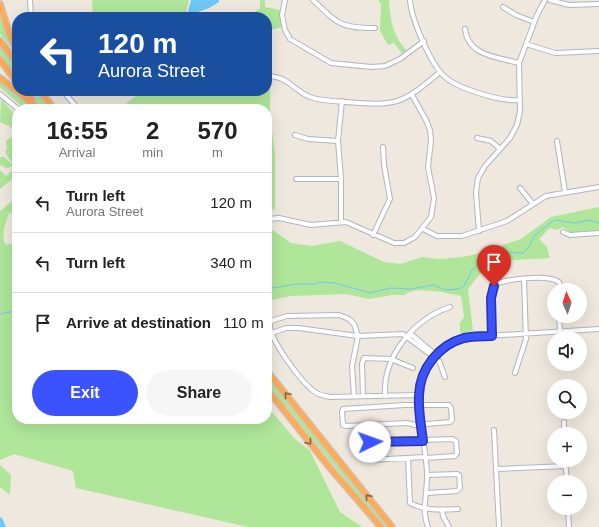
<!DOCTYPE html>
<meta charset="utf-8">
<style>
body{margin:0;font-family:Arial,sans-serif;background:#f6f6f6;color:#222;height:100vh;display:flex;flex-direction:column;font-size:15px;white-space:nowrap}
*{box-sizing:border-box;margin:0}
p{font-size:13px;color:#767676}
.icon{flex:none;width:22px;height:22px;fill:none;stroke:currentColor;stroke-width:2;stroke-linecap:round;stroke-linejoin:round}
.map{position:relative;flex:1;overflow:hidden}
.details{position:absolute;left:12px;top:104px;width:260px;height:320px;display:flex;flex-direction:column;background:#fff;border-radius:16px;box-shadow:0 4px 16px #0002}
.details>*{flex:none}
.hud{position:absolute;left:12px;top:12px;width:260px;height:84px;border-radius:16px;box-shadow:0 4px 16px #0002;background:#1a4fa0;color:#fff;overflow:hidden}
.needle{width:26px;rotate:357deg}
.fabs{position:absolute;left:547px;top:283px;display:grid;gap:8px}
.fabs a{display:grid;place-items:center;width:40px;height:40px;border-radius:50%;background:#fff;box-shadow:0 4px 16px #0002;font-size:20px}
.pin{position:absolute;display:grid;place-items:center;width:34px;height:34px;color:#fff;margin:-41px -17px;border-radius:50% 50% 50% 0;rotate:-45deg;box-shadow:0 0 4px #0007}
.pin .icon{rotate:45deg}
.me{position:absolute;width:44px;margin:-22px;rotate:87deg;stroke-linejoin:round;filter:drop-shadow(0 0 3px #0008)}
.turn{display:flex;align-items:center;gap:14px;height:84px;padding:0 20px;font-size:18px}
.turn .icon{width:52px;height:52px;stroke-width:2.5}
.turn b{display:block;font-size:28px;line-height:34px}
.eta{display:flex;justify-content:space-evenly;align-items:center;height:68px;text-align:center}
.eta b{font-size:24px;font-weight:800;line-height:28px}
.action{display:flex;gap:8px;margin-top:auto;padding:8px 20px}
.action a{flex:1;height:46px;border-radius:24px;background:#3b53ff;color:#fff;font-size:16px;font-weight:800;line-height:46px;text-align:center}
.action a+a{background:#f6f6f6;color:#222}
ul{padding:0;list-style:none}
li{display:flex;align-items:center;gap:12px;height:60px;padding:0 20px;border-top:1px solid #e0e0e0}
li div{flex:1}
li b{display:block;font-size:15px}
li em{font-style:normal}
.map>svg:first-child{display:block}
.green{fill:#afe69a}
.water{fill:#6fc8f3}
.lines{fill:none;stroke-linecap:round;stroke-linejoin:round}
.stream{stroke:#6fc8f3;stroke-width:1}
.river{stroke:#6fc8f3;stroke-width:5.5}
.minor-casing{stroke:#b2b4c0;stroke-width:6}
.highway-casing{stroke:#c8c8c8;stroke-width:8}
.minor{stroke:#fff;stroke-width:4}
.highway{stroke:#ffab59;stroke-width:5.5}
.oneway{stroke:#8b6540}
.route-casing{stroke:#2636a6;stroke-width:10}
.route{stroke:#3b53ff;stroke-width:7}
</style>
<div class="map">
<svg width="599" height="527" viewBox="0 0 599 527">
<rect width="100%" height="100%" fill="#eee8de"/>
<!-- green -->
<path class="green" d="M92,0h97l-4,17h-92z
M260,0h5v7l16,3 1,17 -15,4v-14h-6l-6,-6 5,-2z
M378,0h11c1,20 4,36 18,51l-4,4 -9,-12 -6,2 -8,-14 1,-27z
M0,12l17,42 -17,-20z
M0,46l17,22v9l-17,-22z
M267,80l3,2v34l5,38v55l-8,2v-102h-148l23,-18h125z
M0,81l17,12 16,16h-8l-25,-22z
M28,91h8l15,18h-8z
M1,98l16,19v58l-17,14v-19l6,6 9,-8 -1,-2 -8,2 -6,-3v-8h4l9,8 -8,-13 2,-3 -1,-8 11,-8 -8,-7 -9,-4z
M17,197v17l-8,-1c-3,10 -9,23 -3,32l11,-3v177h250v-13l28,33 15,12 30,61 22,15h-114l-172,-39 -3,-17 -59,-17 -14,6v-249z
M599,207v25l-27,1 -9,-6 -6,3 -7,-2 -11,11 8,8 3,11 -57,3 -11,10 -14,18 5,42 -13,2v-10l4,-6 -3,-21c-14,-3 -45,-11 -57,-1h-12l-23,4 -23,-5 -55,2 -24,5v-75l24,17 20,3 29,-5 44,21 17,2 21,-7 16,2 25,-2 13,-3 45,-15 30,-22z
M267,375l122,152h-5l-117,-143z
M0,465l11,10 -1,20 -10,-8z"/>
<!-- water -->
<path class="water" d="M191,0h28v2l-10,6 -17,6 -4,-2z"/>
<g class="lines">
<!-- stream -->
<path class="stream" d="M267,289l29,-5h20l3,-2 16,1 35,10 20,-5 20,1 23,-4 12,5 14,-1 5,-3 8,-16 17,-15 17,-3 17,1 6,-6 5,-11 19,-15 3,-1 19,3 14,-3 10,3
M0,314l15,-3 2,-2"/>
<!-- river -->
<path class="river" d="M0,520l3,7"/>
<defs>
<path id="minor" d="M30,0l1,17
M285,0l-3,15 3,15 5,9 41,24 40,4 14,-1 15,-7 24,-18
M313,0c25,24 27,28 62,28
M410,0c1,18 20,63 34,76 12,12 57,26 75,24
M550,0l19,5 30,-1
M503,7l13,8 18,7
M465,29c3,27 32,28 54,34
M526,44l29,9 44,-2
M267,76c21,0 26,14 43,21 11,4 25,4 36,5 51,4 55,3 94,-30
M63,91l15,18
M0,94l18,15
M295,135l13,4 30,2
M477,138l14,3 9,8
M557,141l8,51
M296,179h45
M520,188l13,16
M269,219l10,-1 32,7 35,-3 48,21h10l11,-6 16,-20 3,-19 -6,-31 3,-26 -1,-11 -4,-10 -14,-25
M341,221v-42l-3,-38 4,-40
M423,229l14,7h25l45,-15 39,-25 53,-9
M479,231l-3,-39 2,-14 7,-12 25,-28 7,-13 3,-14 -1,-48 18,-48 8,-15
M563,232l7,3 29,-2
M373,235l17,-36 -6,-34 -1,-18
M559,316l1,15
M272,333l14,-5h12l60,8 45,-2 36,27 6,16
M407,336l5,-1 24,20
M491,336c0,-13 -4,-42 4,-52 13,-5 53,-10 64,-2l2,8
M515,373l11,-34 -2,-60
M385,395c-2,-39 29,-76 65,-88
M354,396l-2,-30 6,-30 -4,-12 -5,-5 -10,-4 -52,1 -16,5c-7,13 29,58 40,68 5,5 12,7 19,8l88,-2
M363,396l-1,-32 2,-6 27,1 22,9
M405,405h44l2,3 1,12 -2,2 -35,3 -8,-2 -61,3 -3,-1 -1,-13 1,-3z
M564,422v12
M494,430l5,97
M425,457l-56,3 -2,-3 -1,-12 4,-3 82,-3 4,2 1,12 -2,3 -30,2
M408,458l2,45c15,8 31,7 48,6
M565,460l2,22
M496,469l70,-3
M427,493l30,-2 3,-3 -1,-13 -2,-1 -30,1
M568,508l1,19
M442,510l1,6 6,11
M428,527c-7,-17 0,-37 -1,-55 -3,-51 -30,-120 44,-135l128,-8"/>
<path id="highway" d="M0,4l8,26 9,21
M0,41l17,22
M0,60l17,22
M0,78l17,13
M17,91l22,18
M25,91l7,9
M40,91l14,18
M267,371l125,156
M267,389l63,79 51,59"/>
</defs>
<!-- minor casing -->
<use href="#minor" class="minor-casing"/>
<!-- highway casing -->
<use href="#highway" class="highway-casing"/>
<!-- minor -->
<use href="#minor" class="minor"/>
<!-- highway -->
<use href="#highway" class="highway"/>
</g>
<!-- one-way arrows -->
<defs><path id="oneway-chevron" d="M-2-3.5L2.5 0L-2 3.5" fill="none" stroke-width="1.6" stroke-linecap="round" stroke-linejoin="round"/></defs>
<g class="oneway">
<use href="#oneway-chevron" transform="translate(287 395) rotate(-129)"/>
<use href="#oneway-chevron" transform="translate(309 442) rotate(51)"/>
<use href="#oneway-chevron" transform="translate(368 497) rotate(-129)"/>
</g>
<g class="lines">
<defs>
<path id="route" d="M370,442l53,-1c-2,-15 -5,-31 -4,-46 1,-27 20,-50 45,-57 9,-2 18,-2 28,-2l-1,-38 3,-12"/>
</defs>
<!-- route casing -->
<use href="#route" class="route-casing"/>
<!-- route -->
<use href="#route" class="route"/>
</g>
</svg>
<div class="fabs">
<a><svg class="needle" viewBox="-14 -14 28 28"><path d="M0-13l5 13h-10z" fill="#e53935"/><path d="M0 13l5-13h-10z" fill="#767676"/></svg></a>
<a><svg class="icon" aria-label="sound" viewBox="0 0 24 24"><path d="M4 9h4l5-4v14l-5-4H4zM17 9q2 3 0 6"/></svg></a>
<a><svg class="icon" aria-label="search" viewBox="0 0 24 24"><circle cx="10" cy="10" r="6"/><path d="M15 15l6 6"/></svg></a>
<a>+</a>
<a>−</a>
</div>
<div class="pin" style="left:494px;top:286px;background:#d93025"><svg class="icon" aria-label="arrive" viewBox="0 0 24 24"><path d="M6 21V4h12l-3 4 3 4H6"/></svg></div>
<svg class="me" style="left:370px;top:442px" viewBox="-20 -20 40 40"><circle r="19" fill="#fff"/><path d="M0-13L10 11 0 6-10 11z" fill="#3b53ff"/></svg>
<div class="hud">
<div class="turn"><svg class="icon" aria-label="left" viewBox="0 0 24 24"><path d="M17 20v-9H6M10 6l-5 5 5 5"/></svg><div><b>120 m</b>Aurora Street</div></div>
</div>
<section class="details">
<div class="eta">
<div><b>16:55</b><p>Arrival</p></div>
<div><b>2</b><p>min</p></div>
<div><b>570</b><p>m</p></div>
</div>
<ul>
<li><svg class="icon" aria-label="left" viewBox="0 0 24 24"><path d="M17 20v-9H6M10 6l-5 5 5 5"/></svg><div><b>Turn left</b><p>Aurora Street</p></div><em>120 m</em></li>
<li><svg class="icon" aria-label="left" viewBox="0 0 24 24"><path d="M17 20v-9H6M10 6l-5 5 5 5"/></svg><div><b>Turn left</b></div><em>340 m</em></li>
<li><svg class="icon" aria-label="arrive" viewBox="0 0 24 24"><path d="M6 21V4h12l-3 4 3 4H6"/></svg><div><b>Arrive at destination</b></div><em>110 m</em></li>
</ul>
<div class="action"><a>Exit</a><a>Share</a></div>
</section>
</div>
